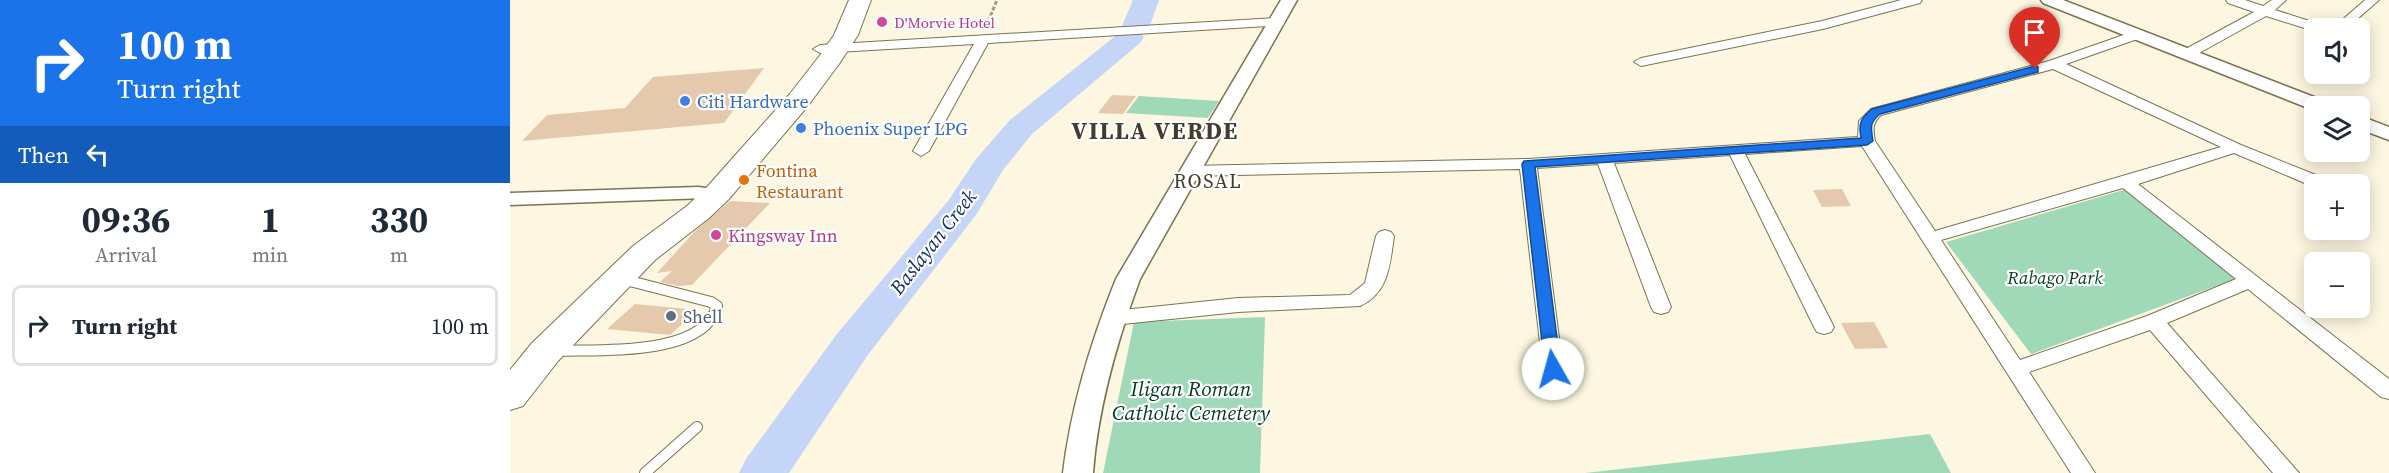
<!DOCTYPE html>
<meta charset="utf-8">
<style>
body{margin:0;font-family:"Source Serif 4",serif;background:#f6f6f7;color:#1f2937;height:100vh;display:flex;flex-direction:column;font-size:22px;white-space:nowrap}
*{box-sizing:border-box;margin:0}
p{font-size:20px;color:#747a83}
.icon{flex:none;width:33px;height:33px;fill:none;stroke:currentColor;stroke-width:2;stroke-linecap:round;stroke-linejoin:round}
.map{position:relative;flex:1;overflow:hidden}
.details{display:flex;flex-direction:column;background:#fff;width:510px}
.details>*{flex:none}
.top-card{background:#1a73e8;color:#fff;overflow:hidden}
.tools{position:absolute;left:1794px;top:18px;display:grid;gap:12px}
.tools a{display:grid;place-items:center;width:66px;height:66px;border-radius:9px;background:#fff;box-shadow:0 3px 15px #0003;font-size:30px}
.pin{position:absolute;display:grid;place-items:center;width:51px;height:51px;color:#fff;margin:-62px -26px;border-radius:50% 50% 50% 0;rotate:-45deg;box-shadow:0 0 6px #0007}
.pin .icon{rotate:45deg}
.me{position:absolute;width:66px;margin:-33px;rotate:353deg;stroke-linejoin:round;filter:drop-shadow(0 0 4px #0008)}
.turn{display:flex;align-items:center;gap:21px;height:126px;padding:0 18px;font-size:27px}
.turn .icon{width:78px;height:78px;stroke-width:2.5}
.turn b{display:block;font-size:42px;line-height:51px}
.then{display:flex;align-items:center;height:57px;padding:0 18px;background:#0003;gap:12px;font-size:22px}
.eta{display:flex;justify-content:space-evenly;align-items:center;height:102px;text-align:center}
.eta b{font-size:36px;font-weight:700;line-height:42px}
ul{padding:0;list-style:none}
li{display:flex;align-items:center;gap:18px;height:81px;margin:0 12px 9px;padding:0 6px;border:3px solid #e0e1e3;border-radius:9px}
li div{flex:1}
li b{display:block;font-size:22px}
li em{font-style:normal}
main{display:flex;flex:1;min-height:0}
.map>svg:first-child{display:block}
.green{fill:#a0d9b8}
.lines{fill:none;stroke-linecap:round;stroke-linejoin:round}
.river{fill:#c4d5f7;fill-rule:evenodd}
.building{fill:#e4c9ac}
.service-casing{stroke:#7d7351;stroke-width:12}
.minor-casing{stroke:#7d7351;stroke-width:2}
.tertiary-casing{stroke:#7d7351;stroke-width:3}
.trunk-casing{stroke:#7d7351;stroke-width:2}
.path{stroke:#a29c89;stroke-width:3;stroke-dasharray:4 2;stroke-linecap:butt}
.service{stroke:#fff;stroke-width:10}
.minor{fill:#fff;fill-rule:evenodd}
.tertiary{fill:#fff;fill-rule:evenodd}
.trunk{fill:#fff;fill-rule:evenodd}
.route{fill:#1a73e8;stroke:#114b97;stroke-width:1.5}
.hotel-dot{fill:#d1479c;stroke:#fff;stroke-width:2}
.shop-dot{fill:#3f7fe0;stroke:#fff;stroke-width:2}
.food-dot{fill:#e8710a;stroke:#fff;stroke-width:2}
.service-dot{fill:#5c6f8a;stroke:#fff;stroke-width:2}
.labels{text-anchor:middle;dominant-baseline:central;stroke-width:4.5;stroke-linejoin:round;paint-order:stroke}
.far-hotel-label{font-size:15px;fill:#b23c85;stroke:#fff;text-anchor:start}
.shop-label{font-size:18px;fill:#366cbe;stroke:#fff;text-anchor:start}
.food-label{font-size:18px;fill:#c56008;stroke:#fff;text-anchor:start}
.hotel-label{font-size:18px;fill:#b23c85;stroke:#fff;text-anchor:start}
.park-label{font-size:18px;font-style:italic;fill:#033a23;stroke:#fff}
.service-label{font-size:18px;fill:#4e5e75;stroke:#fff;text-anchor:start}
.neighbourhood-label{font-size:20px;letter-spacing:1.5px;fill:#423d2e;stroke:#fff}
.water-label{font-size:20px;font-style:italic;fill:#102b6a;stroke:#fff}
.near-park-label{font-size:21px;font-style:italic;fill:#033a23;stroke:#fff}
.district-label{font-size:24px;font-weight:bold;letter-spacing:1.5px;fill:#423d2e;stroke:#fff}
</style>
<main>
<section class="details">
<div class="top-card">
<div class="turn"><svg class="icon" aria-label="right" viewBox="0 0 24 24"><path d="M7 20v-9h11M14 6l5 5-5 5"/></svg><div><b>100 m</b>Turn right</div></div>
<div class="then">Then<svg class="icon" aria-label="left" viewBox="0 0 24 24"><path d="M17 20v-9H6M10 6l-5 5 5 5"/></svg></div>
</div>
<div class="eta">
<div><b>09:36</b><p>Arrival</p></div>
<div><b>1</b><p>min</p></div>
<div><b>330</b><p>m</p></div>
</div>
<ul>
<li><svg class="icon" aria-label="right" viewBox="0 0 24 24"><path d="M7 20v-9h11M14 6l5 5-5 5"/></svg><div><b>Turn right</b></div><em>100 m</em></li>
</ul>
</section>
<div class="map">
<svg width="1879" height="473" viewBox="0 0 1879 473">
<rect width="100%" height="100%" fill="#fdf6e0"/>
<!-- green -->
<path class="green" d="M629,96l80,5 -11,17 -82,-5z
M1617,189l108,90 -204,75 -85,-112z
M755,317l-5,156h-157l31,-151z
M1420,434l21,39h-366z"/>
<g class="lines">
<!-- river -->
<path class="river" d="M623,0h26l-10,28 -7,7 2,2 -4,6 -108,91 -29,36 -27,45 -109,141 -78,117h-50l7,-14 91,-125 111,-133 28,-42 34,-39 113,-90 -2,-2z"/>
</g>
<!-- building -->
<path class="building" d="M254,68l-40,55 -202,18 25,-26 78,-7 28,-31z
M602,95l24,1 -13,18 -25,-1z
M1332,189l9,17 -29,1 -9,-17z
M220,201l40,2 -78,82 -14,1 -18,-4 12,-11 -15,2 38,-42z
M125,304l63,6 -28,25 -63,-6z
M1364,322l14,26 -33,1 -14,-26z"/>
<g class="lines">
<defs>
<path id="service" d="M47,351c43,-2 147,6 160,-45l-6,-4 -89,-23
M135,473l52,-46"/>
<path id="minor" d="M1391,0h21l-2,3 -97,26 -182,37 -7,-4 7,-4 181,-37z
M1716,0h19l18,6 9,-6h14l-11,10 47,15 2,3h-10v3l-48,-15 -74,41h-10l-2,-3 2,-3 72,-39 -26,-9z
M1855,0h14l-32,28h-14z
M768,18l7,4 -2,3 -295,18 -59,108 -8,5 -8,-5 61,-107 -154,9 -7,-4 7,-4z
M1628,30l7,4 -2,3 -77,27 175,81 85,34 2,4 -14,1v3l-80,-34 -96,31 251,195v20l-8,-2 -133,-108 -81,34 132,150h-26l-123,-143 -121,42 66,101h-24l-209,-327 -117,8 89,173 -3,5 -7,2 -7,-2 -3,-5 -84,-172 -116,8 57,144 -3,5 -7,2 -7,-2 -3,-5 -53,-143 -61,4 26,201 -3,5 -7,3 -7,-3 -3,-5 -23,-200 -331,7 -8,-5 8,-5 339,-7 330,-22 1,-16 12,-12 178,-48zM1543,69l168,78 -286,84 -60,-90c-2,-11 -3,-18 6,-26zM1613,188l113,91 -89,37 -127,44 -79,-120z
M875,230l6,2 3,4c-4,28 -5,57 -34,70l-122,6 -125,13 -7,-2 -3,-5 3,-5 7,-2 125,-13 112,-3 15,-12 11,-47 3,-4z"/>
<path id="tertiary" d="M771,0h16l-157,279c-23,62 -42,128 -47,194h-30c8,-66 28,-132 53,-194z
M1531,0h22l264,102 2,4h-15l-1,4 -270,-107z
M1850,116l29,11v13l-29,-11z
M188,187l8,1 3,5 -3,5 -196,7v-12z"/>
<path id="trunk" d="M339,0h22l-13,35 -19,29 -32,43 -78,92 -20,19 -54,42 -97,101 -35,45 -13,4v-40l22,-27 101,-97 54,-40 20,-19 82,-92 32,-41 13,-19z"/>
</defs>
<!-- service casing -->
<use href="#service" class="service-casing"/>
<!-- minor casing -->
<use href="#minor" class="minor-casing"/>
<!-- tertiary casing -->
<use href="#tertiary" class="tertiary-casing"/>
<!-- trunk casing -->
<use href="#trunk" class="trunk-casing"/>
<!-- path -->
<path class="path" d="M476,27l11,-27"/>
<!-- service -->
<use href="#service" class="service"/>
<!-- minor -->
<use href="#minor" class="minor"/>
<!-- tertiary -->
<use href="#tertiary" class="tertiary"/>
<!-- trunk -->
<use href="#trunk" class="trunk"/>
</g>
<!-- route -->
<path class="route" d="M1525,66l3,1v5l-158,42c-11,9 -9,14 -7,27l-6,4 -332,22 26,202 -2,4h-11l-3,-4 -23,-205 2,-3 337,-23c-3,-15 0,-20 11,-29z"/>
<!-- markers -->
<g class="hotel-dot">
<circle cx="372" cy="22" r="6"/>
<circle cx="206" cy="235" r="6"/>
</g>
<g class="shop-dot">
<circle cx="175" cy="101" r="6"/>
<circle cx="291" cy="128" r="6"/>
</g>
<circle class="food-dot" cx="234" cy="180" r="6"/>
<circle class="service-dot" cx="161" cy="316" r="6"/>
<g class="labels">
<!-- far-hotel labels -->
<g class="far-hotel-label">
<text x="384" y="22">D'Morvie Hotel</text>
</g>
<!-- shop labels -->
<g class="shop-label">
<text x="187" y="101">Citi Hardware</text>
<text x="303" y="128">Phoenix Super LPG</text>
</g>
<!-- food labels -->
<g class="food-label">
<text x="246" y="170">Fontina<tspan x="246" dy="21">Restaurant</tspan></text>
</g>
<!-- hotel labels -->
<g class="hotel-label">
<text x="218" y="235">Kingsway Inn</text>
</g>
<!-- park labels -->
<g class="park-label">
<text x="1545" y="277">Rabago Park</text>
</g>
<!-- service labels -->
<g class="service-label">
<text x="173" y="316">Shell</text>
</g>
<!-- neighbourhood labels -->
<g class="neighbourhood-label">
<text x="698" y="181">ROSAL</text>
</g>
<!-- water labels -->
<g class="water-label">
<text transform="translate(423 242) rotate(-52)">Baslayan Creek</text>
</g>
<!-- near-park labels -->
<g class="near-park-label">
<text x="681" y="388">Iligan Roman<tspan x="681" dy="24">Catholic Cemetery</tspan></text>
</g>
<!-- district labels -->
<g class="district-label">
<text x="645" y="130">VILLA VERDE</text>
</g>
</g>
</svg>
<div class="tools">
<a><svg class="icon" aria-label="sound" viewBox="0 0 24 24"><path d="M4 9h4l5-4v14l-5-4H4zM17 9q2 3 0 6"/></svg></a>
<a><svg class="icon" aria-label="layers" viewBox="0 0 24 24"><path d="M12 4l9 5-9 5-9-5zM3 14l9 5 9-5"/></svg></a>
<a>+</a>
<a>−</a>
</div>
<div class="pin" style="left:1525px;top:69px;background:#d93025"><svg class="icon" aria-label="arrive" viewBox="0 0 24 24"><path d="M6 21V4h12l-3 4 3 4H6"/></svg></div>
<svg class="me" style="left:1043px;top:369px" viewBox="-20 -20 40 40"><circle r="19" fill="#fff"/><path d="M0-13L10 11 0 6-10 11z" fill="#1a73e8"/></svg>
</div>
</main>
